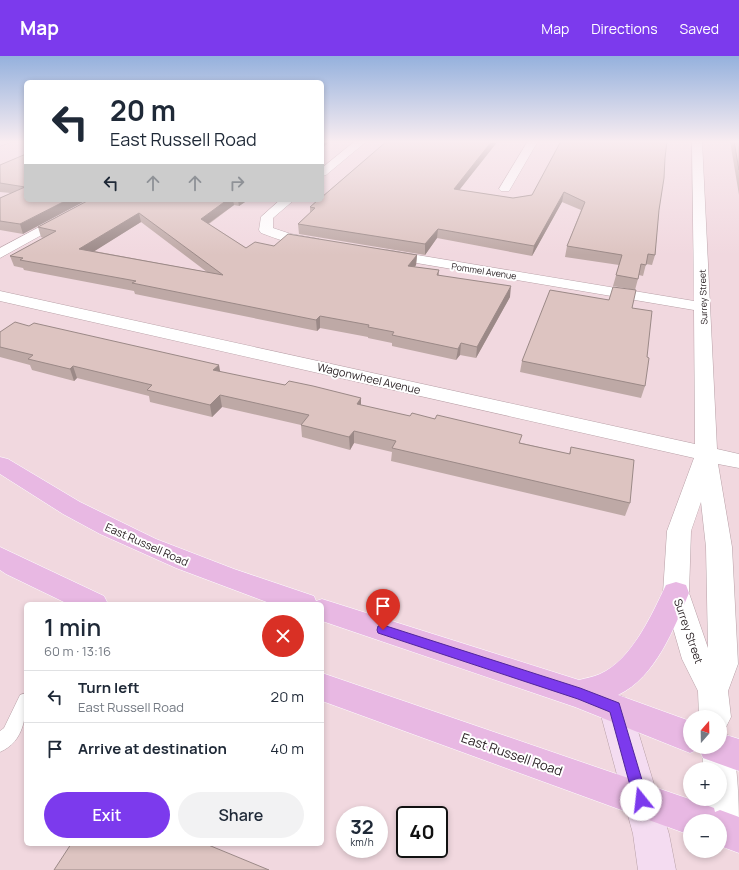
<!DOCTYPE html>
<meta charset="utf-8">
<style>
body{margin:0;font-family:Manrope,sans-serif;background:#f2f2f3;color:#1f2937;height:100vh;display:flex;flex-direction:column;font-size:15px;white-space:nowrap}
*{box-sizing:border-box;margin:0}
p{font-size:13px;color:#747a83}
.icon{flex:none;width:22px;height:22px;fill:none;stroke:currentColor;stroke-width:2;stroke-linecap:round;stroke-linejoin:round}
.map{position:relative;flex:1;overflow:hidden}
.sheet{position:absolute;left:24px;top:546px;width:300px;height:244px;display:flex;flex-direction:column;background:#fff;border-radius:6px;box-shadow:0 2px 6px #0003}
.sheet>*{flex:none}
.banner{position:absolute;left:24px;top:24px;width:300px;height:122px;border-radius:6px;box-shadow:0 2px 6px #0003;background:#fff;color:#1f2937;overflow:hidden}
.needle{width:26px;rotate:20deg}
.tools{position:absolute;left:683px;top:654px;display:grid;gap:8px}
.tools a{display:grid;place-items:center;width:44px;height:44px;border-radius:50%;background:#fff;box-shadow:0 2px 6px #0003;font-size:20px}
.speed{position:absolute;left:336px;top:750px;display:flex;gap:8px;font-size:20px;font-weight:700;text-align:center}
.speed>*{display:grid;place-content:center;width:52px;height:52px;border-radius:50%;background:#fff;box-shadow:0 2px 6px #0003;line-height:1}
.speed small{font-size:10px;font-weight:400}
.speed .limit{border:2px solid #111;border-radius:6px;background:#fff;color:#111}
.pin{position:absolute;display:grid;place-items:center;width:34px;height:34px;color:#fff;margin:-41px -17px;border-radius:50% 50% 50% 0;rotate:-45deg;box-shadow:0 0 4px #0007}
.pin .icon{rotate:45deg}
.me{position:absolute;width:44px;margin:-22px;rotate:344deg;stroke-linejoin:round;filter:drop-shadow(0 0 3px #0008)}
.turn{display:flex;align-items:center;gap:14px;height:84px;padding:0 20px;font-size:18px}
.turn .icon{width:52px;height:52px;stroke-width:2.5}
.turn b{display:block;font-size:28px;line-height:34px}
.lanes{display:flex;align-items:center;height:38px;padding:0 20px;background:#0003;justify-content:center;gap:20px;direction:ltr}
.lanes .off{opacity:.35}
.round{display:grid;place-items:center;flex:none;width:42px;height:42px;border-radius:21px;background:#f2f2f3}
.head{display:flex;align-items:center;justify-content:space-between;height:68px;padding:0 20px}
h1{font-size:24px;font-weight:600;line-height:30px}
.primary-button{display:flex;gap:8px;margin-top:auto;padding:8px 20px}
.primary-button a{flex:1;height:46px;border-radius:24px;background:#7c3aed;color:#fff;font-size:16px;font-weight:600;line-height:46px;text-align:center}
.primary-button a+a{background:#f2f2f3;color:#1f2937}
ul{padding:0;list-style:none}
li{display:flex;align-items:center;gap:12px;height:52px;padding:0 20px;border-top:1px solid #e0e1e3}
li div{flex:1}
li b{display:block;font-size:15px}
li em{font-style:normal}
header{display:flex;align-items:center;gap:24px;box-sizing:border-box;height:56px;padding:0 20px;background:#7c3aed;color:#fff}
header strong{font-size:19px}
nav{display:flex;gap:22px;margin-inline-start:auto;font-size:14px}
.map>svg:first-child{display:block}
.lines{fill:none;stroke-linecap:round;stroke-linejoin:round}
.lane-casing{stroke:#b8a0a7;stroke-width:1}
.street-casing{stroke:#b8a0a7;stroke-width:1}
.secondary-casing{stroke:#b8a0a7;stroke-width:1}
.primary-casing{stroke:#fff;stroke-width:1}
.lane{fill:#fff;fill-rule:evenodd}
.street{fill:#fff;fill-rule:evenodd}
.secondary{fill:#f4dcf1;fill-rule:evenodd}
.primary{fill:#e8b8e3;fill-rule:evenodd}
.wall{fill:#bea9a6;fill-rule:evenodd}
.shaded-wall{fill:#9b8987}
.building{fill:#ddc4c1;stroke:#9b8987;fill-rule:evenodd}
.route{fill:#7c3aed;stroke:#51269a}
.labels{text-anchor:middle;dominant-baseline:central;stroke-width:4;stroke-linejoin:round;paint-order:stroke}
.far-street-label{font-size:9px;fill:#2c2326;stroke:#fff}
.street-label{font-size:11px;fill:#2c2326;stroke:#fff}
.near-street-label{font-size:13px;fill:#2c2326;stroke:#fff}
</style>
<header>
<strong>Map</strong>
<nav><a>Map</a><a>Directions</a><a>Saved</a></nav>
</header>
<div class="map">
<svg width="739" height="814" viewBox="0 0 739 814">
<rect width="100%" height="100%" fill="#f1d8df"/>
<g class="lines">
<defs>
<path id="lane" d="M26,637c0,23 -1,48 -26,59v-21l4,-3 16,-33z"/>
<path id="street" d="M355,85h12l-41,34 -4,1v-8z
M528,85h10l-29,50h-8l-2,-2z
M692,85h10l15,308 22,5v14l-21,-4 14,83 6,117 -10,27 3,26 -5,10 -6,3v-13h-21l-1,-26 -16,-32 -19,-66 4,-62 27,-73 -694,-157v-10l695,153 -1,-134 -307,-52 -5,-1 -2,-3 2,-3 5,-1 307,51zM701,446l5,45 2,101 -19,-55 2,-62z
M90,144h15l-105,58v-10z
M280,144h14l-21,18v10l18,6 28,5 2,3 -2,3c-18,4 -41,-6 -58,-12l-2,-3 2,-13z
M720,676l10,4c9,32 9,72 9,106l-13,6 -6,-3v-24h-13l-1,-22h14v-30h-17l-1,-22h18z"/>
<path id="secondary" d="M0,85h14l-14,5z
M615,637l11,5 5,10 38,126 7,36h-38l-5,-36 -34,-126 5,-10z"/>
<path id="primary" d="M0,401l8,2 72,43 76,37 78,30 80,27 2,5 6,-2 257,81c7,-2 14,-3 21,-6 32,-14 52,-60 66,-89l10,-3 10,3 3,8c-15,35 -33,84 -71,102l72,26v26h30v-14l19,6v32l-36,-13 -4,-9 -9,4 -115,-46 -253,-86v-17h-50l-96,-36 -76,-34 -37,-20 -63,-40z
M0,491l104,49 4,8h-40l-62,-30 -6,-4z
M322,617l379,130 13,5 1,4 5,-2 19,7v36l-19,-7v-25h-30v14l-368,-134z"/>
</defs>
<!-- lane casing -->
<use href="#lane" class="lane-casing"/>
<!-- street casing -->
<use href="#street" class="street-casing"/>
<!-- secondary casing -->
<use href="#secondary" class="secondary-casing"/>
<!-- primary casing -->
<use href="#primary" class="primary-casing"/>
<!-- lane -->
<use href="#lane" class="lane"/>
<!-- street -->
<use href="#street" class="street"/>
<!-- secondary -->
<use href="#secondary" class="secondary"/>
<!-- primary -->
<use href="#primary" class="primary"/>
</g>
<!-- wall -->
<path class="wall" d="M387,85h111l-39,49 54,8 19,-3 133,-37 -6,52 -4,45 -3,10 -6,-1 -3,12 -4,-1 -4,15 -22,-4 6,-21 -54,-8 2,-11 14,-36 -19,-8 -30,54 -95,-18 -12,17 -126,-21 -1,-10 12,-11v-6z
M730,85h9v54z
M26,98l-3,80 -23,-4v-32l11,-5 -11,-1v-27z
M89,144h159l-9,6 -5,-1 -25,19 37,24 28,-2 143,9 -1,10 -1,2 24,3v5l71,22 -34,61 -16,-3 -4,5 -64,-14v-3l-24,-5v-1l-48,-9 -3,3 -182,-37 -1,-3 -110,-21 -1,-2 -9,-2 -4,-10 33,-18 -2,-1 -3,-10zM141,166l66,50 -113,-21z
M632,252l15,49 -2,29 -4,12 -121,-26 2,-11z
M0,276l220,40 65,13 76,13v7l208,49 2,-7 59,56 -5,13 -234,-55 1,-9 -38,-9 -4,7 -48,-13 -1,-12 -79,-18 -10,10 -62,-15 -1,-6 -72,-18 -3,3 -42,-11 -2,-5 -30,-8z"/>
<!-- shaded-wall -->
<path class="shaded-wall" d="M322,85h9l-9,7z
M492,85h6l-45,57 1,-9z
M564,136l-2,10 -30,54 2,-10z
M67,144h20l-64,34 -3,-10z
M227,144h6l1,5 -32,23 -1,-9z
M238,144h10l-9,6z
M139,157l2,9 -59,37 -3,-10z
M438,173l-1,9 -12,17v-11z
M417,199l-1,10 -9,11 1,-10z
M511,230l-1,11 -34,61 1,-11z
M320,260v12l-3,3 -1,-11z
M461,287l-1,12 -4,5 2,-11z
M219,309l2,11 -8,-6z
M73,310l4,12 -3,3 -4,-12z
M220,339l2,12 -10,10 -2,-12z
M361,342v12l-4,-6z
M354,375v12l-4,7 -1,-13z"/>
<!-- building -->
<path class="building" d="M387,85h105l-38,48 59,9 19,-3 29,-54h106l-2,17 -1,20 -5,32 -4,45 -7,-1 -2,11 -5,-1 -3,15 -22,-4 6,-20 -55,-9 18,-44 -21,-10 -30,54 -96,-17 -13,15 -127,-20 17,-16 -5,-1 8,-7h4v-3z
M734,85h5v29z
M26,98v46h41l-47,24 -20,-3v-23l25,-11 -25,-4v-18z
M89,144h138l-26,19 45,29 9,-6 19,4 14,-12 129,21 -9,11 31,4 -2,5 74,11 -34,61 -16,-4 -3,6 -66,-14 2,-3 -26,-5 1,-2 -49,-9 -4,4 -184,-37 4,-2 -116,-21 3,-2 -13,-2 46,-25 -18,-4zM139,157l84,62 -144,-26z
M613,231l23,3 -4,18 20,3 -5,46 2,1 -4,28 -123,-25 28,-71 59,10z
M15,266l14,4 5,-3 185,42 -6,5 72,15 4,-4 24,5 48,12 -4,6 53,12 2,-3 23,6 2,-4 85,20 -3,8 51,11 1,-7 63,13 -4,43 -238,-55 4,-7 -42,-10 -5,6 -48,-12 8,-10 -89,-20 -10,10 -63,-15 5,-5 -79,-19 -3,3 -42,-10 5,-4 -33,-8v-15z
M71,788h135l63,26h-215z"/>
<!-- sky -->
<linearGradient id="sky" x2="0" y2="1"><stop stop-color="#95b1dd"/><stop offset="0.43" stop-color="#f9edf1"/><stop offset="1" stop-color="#f9edf1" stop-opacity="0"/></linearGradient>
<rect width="739" height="199" fill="url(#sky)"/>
<!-- route -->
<path class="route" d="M383,569l197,63 39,15 29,97 -2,5 -5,2 -5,-2 -2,-5 -24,-88 -32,-13 -200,-66 -1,-3 1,-4z"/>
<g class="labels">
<!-- far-street labels -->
<g class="far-street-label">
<text transform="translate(484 215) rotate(9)">Pommel Avenue</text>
<text transform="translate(703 241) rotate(-92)">Surrey Street</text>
</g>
<!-- street labels -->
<g class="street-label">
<text transform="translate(369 322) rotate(13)">Wagonwheel Avenue</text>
<text transform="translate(147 488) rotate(24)">East Russell Road</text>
<text transform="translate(689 575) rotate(71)">Surrey Street</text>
</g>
<!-- near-street labels -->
<g class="near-street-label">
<text transform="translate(512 698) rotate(19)">East Russell Road</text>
</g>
</g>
</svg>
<div class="tools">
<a><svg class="needle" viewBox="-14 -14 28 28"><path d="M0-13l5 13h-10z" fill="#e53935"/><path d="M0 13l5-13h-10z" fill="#747a83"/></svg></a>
<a>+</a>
<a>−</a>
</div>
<div class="speed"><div>32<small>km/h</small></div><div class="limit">40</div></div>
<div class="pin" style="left:383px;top:574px;background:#d93025"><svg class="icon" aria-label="arrive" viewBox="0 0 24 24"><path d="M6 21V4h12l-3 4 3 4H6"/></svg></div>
<svg class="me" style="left:641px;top:744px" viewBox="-20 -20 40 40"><circle r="19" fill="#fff"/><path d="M0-13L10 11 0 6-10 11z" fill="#7c3aed"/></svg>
<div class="banner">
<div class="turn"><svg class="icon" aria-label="left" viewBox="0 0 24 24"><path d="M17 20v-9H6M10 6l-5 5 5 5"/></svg><div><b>20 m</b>East Russell Road</div></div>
<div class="lanes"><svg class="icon" aria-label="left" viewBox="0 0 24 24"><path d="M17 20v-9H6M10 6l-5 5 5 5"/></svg><svg class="icon off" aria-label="ahead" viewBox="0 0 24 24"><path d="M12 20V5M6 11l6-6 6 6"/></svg><svg class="icon off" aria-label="ahead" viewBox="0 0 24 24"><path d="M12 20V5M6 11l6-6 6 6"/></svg><svg class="icon off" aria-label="right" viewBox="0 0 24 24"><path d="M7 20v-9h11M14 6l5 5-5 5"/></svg></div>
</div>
<section class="sheet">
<div class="head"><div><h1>1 min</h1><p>60 m · 13:16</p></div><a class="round" style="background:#d93025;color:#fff"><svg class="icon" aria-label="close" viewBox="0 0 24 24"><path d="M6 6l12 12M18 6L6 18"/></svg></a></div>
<ul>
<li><svg class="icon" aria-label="left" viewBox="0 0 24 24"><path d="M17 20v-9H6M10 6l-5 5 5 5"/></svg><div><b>Turn left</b><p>East Russell Road</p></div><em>20 m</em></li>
<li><svg class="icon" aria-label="arrive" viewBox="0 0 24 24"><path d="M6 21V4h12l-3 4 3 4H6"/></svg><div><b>Arrive at destination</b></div><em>40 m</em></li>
</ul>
<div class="primary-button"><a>Exit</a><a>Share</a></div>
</section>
</div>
